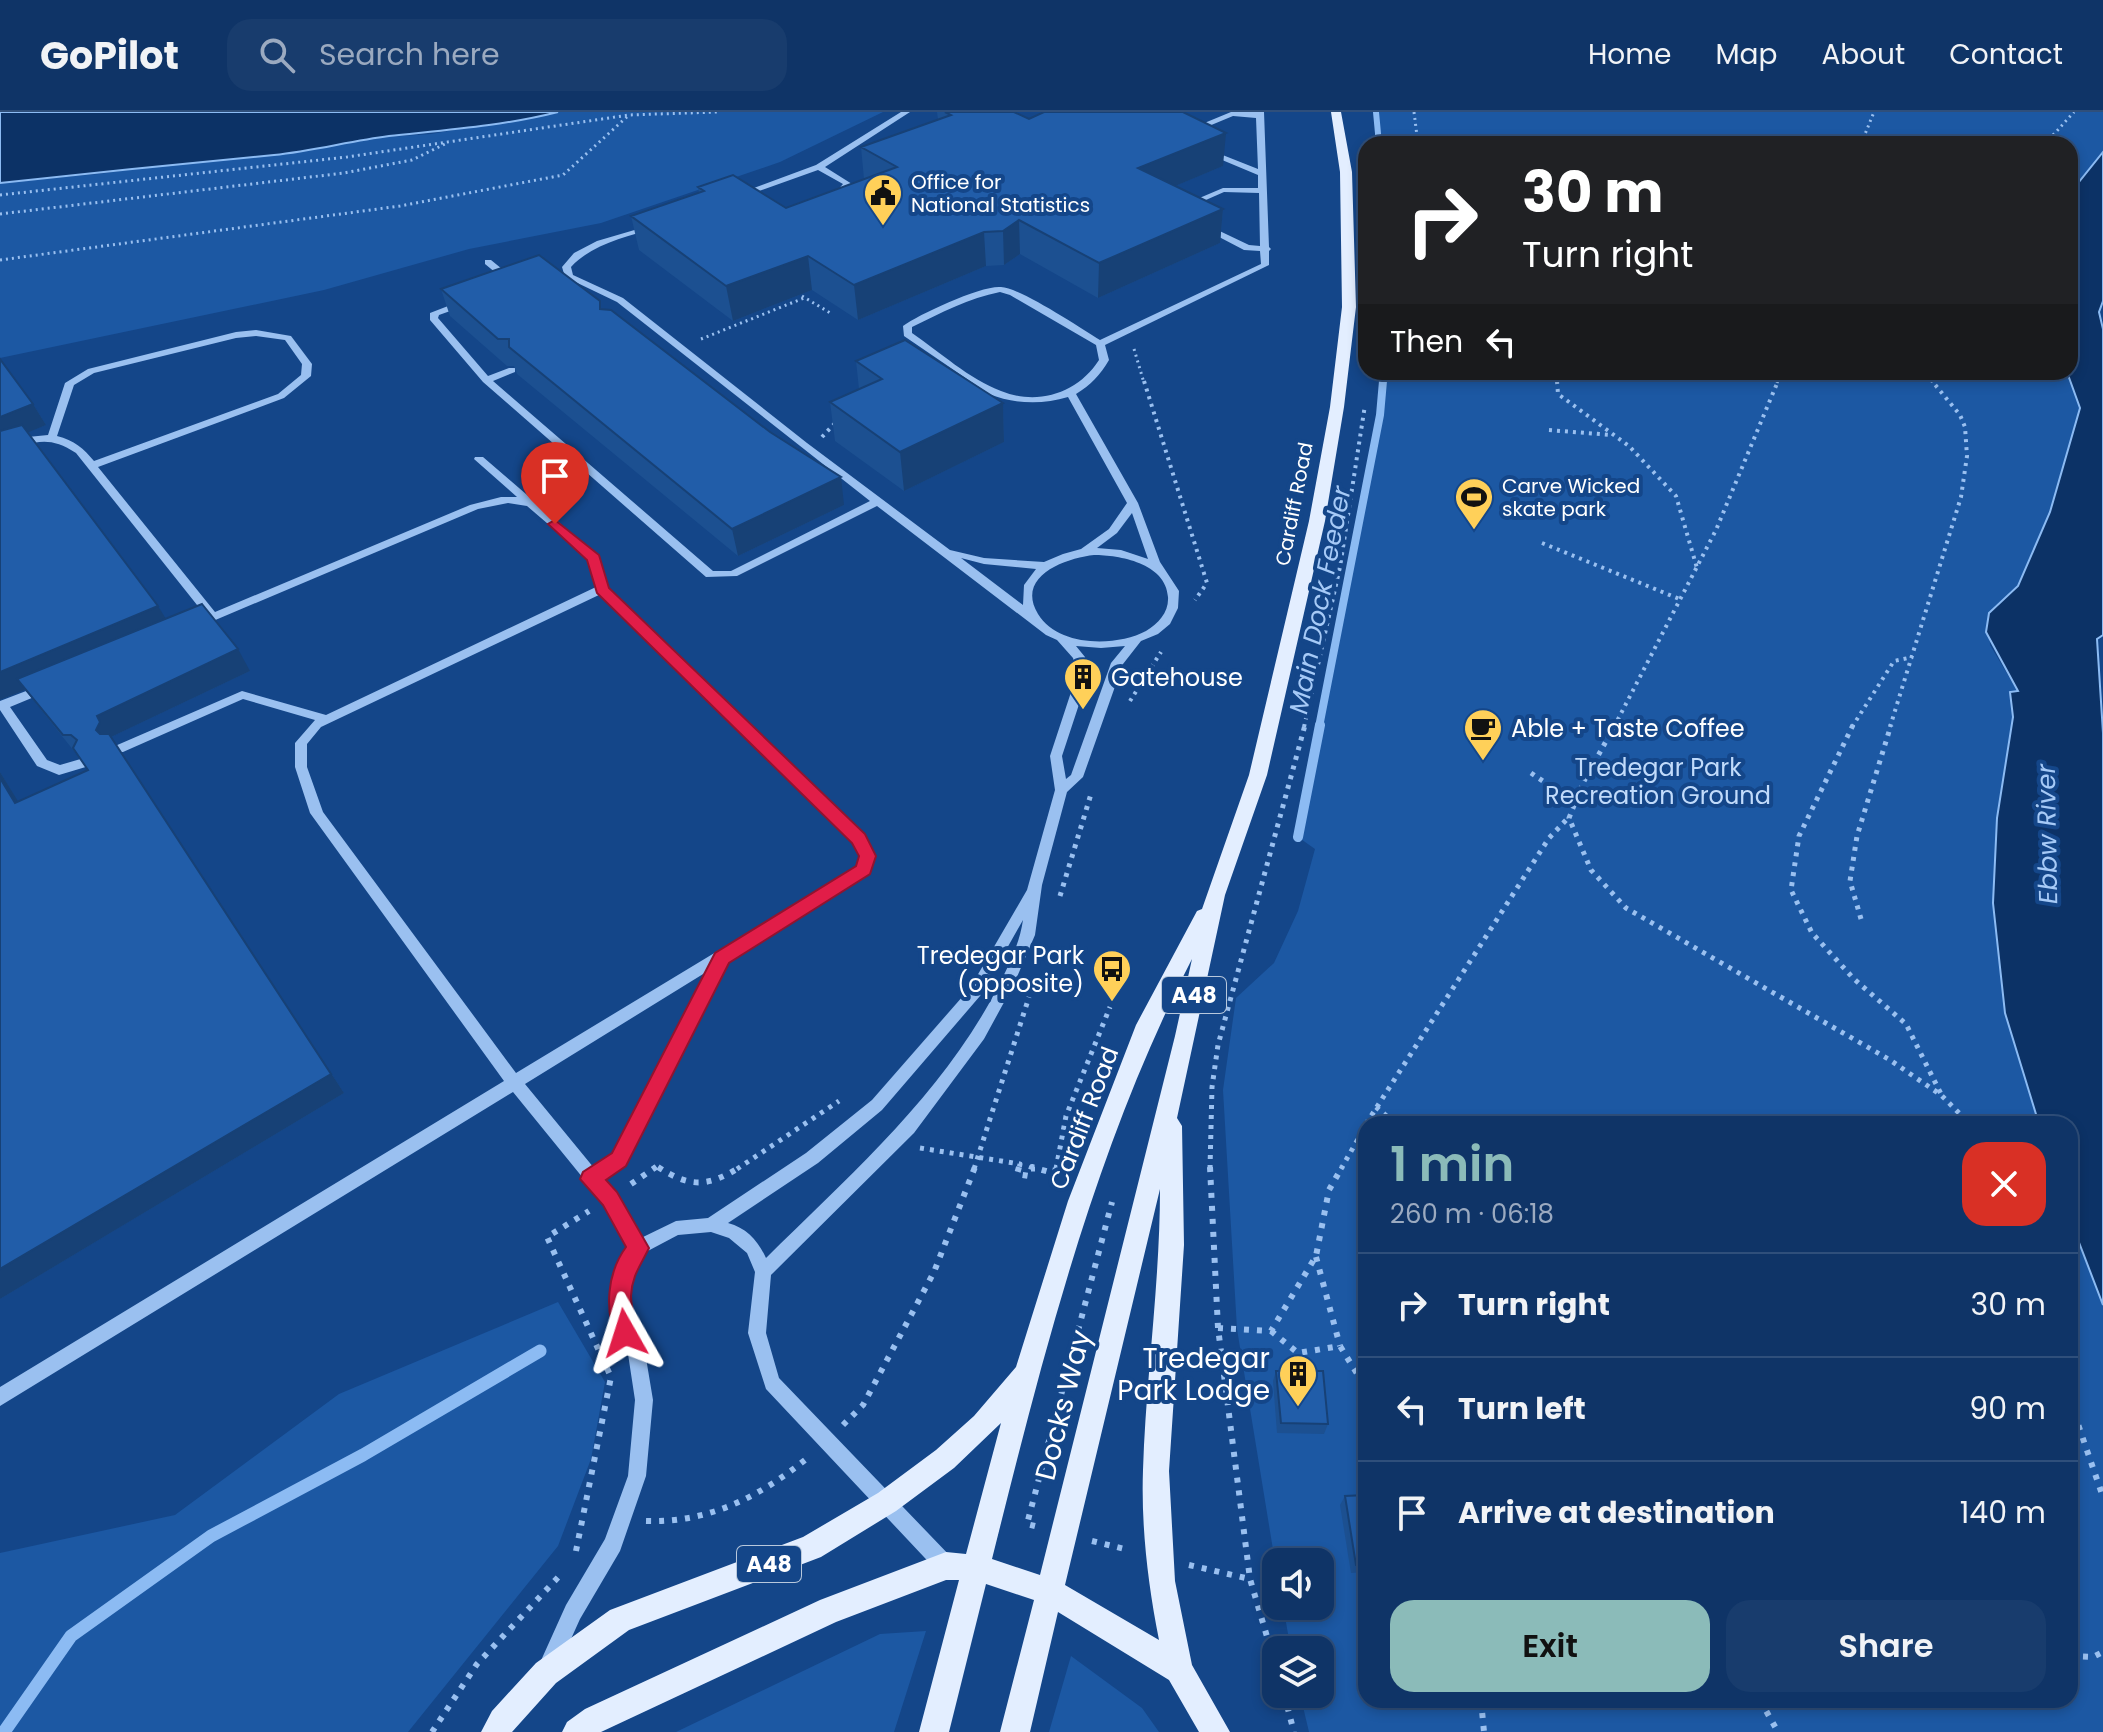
<!DOCTYPE html>
<meta charset="utf-8">
<style>
body{margin:0;font-family:Poppins,sans-serif;background:#183c6d;color:#f1f3f6;height:100vh;display:flex;flex-direction:column;font-size:30px;white-space:nowrap}
*{box-sizing:border-box;margin:0}
p{font-size:26px;color:#9baac0}
.icon{flex:none;width:44px;height:44px;fill:none;stroke:currentColor;stroke-width:2;stroke-linecap:round;stroke-linejoin:round}
.map{position:relative;flex:1;overflow:hidden}
.details{position:absolute;left:1358px;top:1004px;width:720px;height:592px;display:flex;flex-direction:column;background:#0f3467;border-radius:24px;box-shadow:0 4px 12px #0003,0 0 0 2px #2f4f7b}
.details>*{flex:none}
.guide{position:absolute;left:1358px;top:24px;width:720px;height:244px;border-radius:24px;box-shadow:0 4px 12px #0003,0 0 0 2px #2f4f7b;background:#202124;color:#fff;overflow:hidden}
.tools{position:absolute;left:1262px;top:1436px;display:grid;gap:16px}
.tools a{display:grid;place-items:center;width:72px;height:72px;border-radius:16px;background:#0f3467;box-shadow:0 4px 12px #0003,0 0 0 2px #2f4f7b;font-size:40px}
.pin{position:absolute;display:grid;place-items:center;width:68px;height:68px;color:#fff;margin:-82px -34px;border-radius:50% 50% 50% 0;rotate:-45deg;box-shadow:0 0 8px #0007}
.pin .icon{rotate:45deg}
.me{position:absolute;width:88px;margin:-44px;rotate:354deg;stroke-linejoin:round;filter:drop-shadow(0 0 6px #0008)}
.turn{display:flex;align-items:center;gap:28px;height:168px;padding:0 32px;font-size:36px}
.turn .icon{width:104px;height:104px;stroke-width:2.5}
.turn b{display:block;font-size:56px;line-height:68px}
.then{display:flex;align-items:center;height:76px;padding:0 32px;background:#0003;gap:16px;font-size:30px}
.round{display:grid;place-items:center;flex:none;width:84px;height:84px;border-radius:24px;background:#183c6d}
.headline{display:flex;align-items:center;justify-content:space-between;height:136px;padding:0 32px}
h1{font-size:48px;font-weight:600;line-height:60px;color:#8bbbb9}
.cta{display:flex;gap:16px;margin-top:auto;padding:16px 32px}
.cta a{flex:1;height:92px;border-radius:24px;background:#8bbbb9;color:#111;font-size:32px;font-weight:600;line-height:92px;text-align:center}
.cta a+a{background:#183c6d;color:#f1f3f6}
ul{padding:0;list-style:none}
li{display:flex;align-items:center;gap:24px;height:104px;padding:0 32px;border-top:2px solid #2f4f7b}
li div{flex:1}
li b{display:block;font-size:30px}
li em{font-style:normal}
header{display:flex;align-items:center;gap:48px;box-sizing:border-box;height:112px;padding:0 40px;background:#0f3467;border-bottom:2px solid #2f4f7b}
header strong{font-size:38px}
nav{display:flex;gap:44px;margin-inline-start:auto;font-size:28px}
.search{width:560px;height:72px;background:#183c6d;display:flex;align-items:center;gap:20px;box-sizing:border-box;padding:0 28px;border-radius:24px;color:#9baac0;font-size:30px}
.map>svg:first-child{display:block}
.green{fill:#1c58a3}
.water{fill:#0c3266;stroke:#8cbbf3;stroke-width:2}
.lines{fill:none;stroke-linecap:round;stroke-linejoin:round}
.stream-far3{stroke:#8cbbf3;stroke-width:6}
.stream-far2{stroke:#8cbbf3;stroke-width:8}
.stream-far1{stroke:#8cbbf3;stroke-width:10}
.stream{stroke:#8cbbf3;stroke-width:13}
.path-far3{stroke:#9ac0f0;stroke-width:3;stroke-dasharray:2 4;stroke-linecap:butt}
.path-far2{stroke:#9ac0f0;stroke-width:4;stroke-dasharray:3 5;stroke-linecap:butt}
.path-far1{stroke:#9ac0f0;stroke-width:5;stroke-dasharray:4 6;stroke-linecap:butt}
.path{stroke:#9ac0f0;stroke-width:6;stroke-dasharray:5 8;stroke-linecap:butt}
.minor{fill:#9ac0f0;fill-rule:evenodd}
.major{fill:#e3eeff;fill-rule:evenodd}
.wall{fill:#1c5091}
.shaded-wall{fill:#174176}
.building{fill:#215da9;stroke:#174176;stroke-width:2}
.route{fill:#e11d48;stroke:#92132f;stroke-width:2}
.labels{text-anchor:middle;dominant-baseline:central;stroke-width:8;stroke-linejoin:round;paint-order:stroke}
.far-poi-label{font-size:20px;fill:#fff;stroke:#144689;text-anchor:start}
.far-street-label{font-size:20px;fill:#fff;stroke:#144689}
.shield{fill:#144689;stroke:#b8c8dc;stroke-width:2}
.shield-label{font-size:22px;font-weight:bold;fill:#fff}
.poi-label{font-size:24px;fill:#fff;stroke:#144689;text-anchor:start}
.park-label{font-size:24px;fill:#c1dbfb;stroke:#144689}
.street-label{font-size:24px;fill:#fff;stroke:#144689}
.water-label{font-size:26px;font-style:italic;fill:#a6caf7;stroke:#144689}
.near-poi-label{font-size:28px;fill:#fff;stroke:#144689;text-anchor:end}
.near-street-label{font-size:28px;fill:#fff;stroke:#144689}
</style>
<header>
<strong>GoPilot</strong>
<div class="search"><svg class="icon" aria-label="search" viewBox="0 0 24 24"><circle cx="10" cy="10" r="6"/><path d="M15 15l6 6"/></svg>Search here</div>
<nav><a>Home</a><a>Map</a><a>About</a><a>Contact</a></nav>
</header>
<div class="map">
<svg width="2103" height="1620" viewBox="0 0 2103 1620">
<rect width="100%" height="100%" fill="#144689"/>
<!-- green -->
<path class="green" d="M558,0h325l-103,50 -179,61 -132,26 -145,41 -324,68v-175l98,-9 290,-37 43,-3z
M1376,0h727v40l-33,41v-49h-691z
M1384,260h683l13,36 -30,104 -32,74 -29,27 1,32 28,47h-8l3,25 -16,101 8,195 34,111h-673v576h704v-481l33,86v427h-794l-9,-38h20v-44h-29l-8,-44h37v-44h-44v6l-39,-239 -14,-239 13,-92 38,-35 24,-52 17,-62 -17,-12 82,-422z
M558,1190l47,80 -14,77 -33,87 -150,186h-408v-179l175,-38 164,-121z
M926,1519l-32,101h-218l204,-98z
M1071,1544l71,52 17,24h-110z"/>
<!-- water -->
<path class="water" d="M0,0h558c-55,14 -113,18 -169,24 -39,5 -76,15 -115,19 -91,9 -183,18 -274,28z
M2103,40v149l-4,11 4,17v306l-6,4 6,94v572l-33,-86v-95h-31l-34,-111 -12,-110 4,-85 16,-101 -3,-25 8,-1 -32,-59 3,-19 29,-27 32,-74 30,-104 -13,-36h3v-179z"/>
<g class="lines">
<!-- stream-far3 -->
<path class="stream-far3" d="M1376,0l3,32
M1383,271l1,-11"/>
<!-- stream-far2 -->
<path class="stream-far2" d="M1319,615l61,-312 3,-34"/>
<!-- stream-far1 -->
<path class="stream-far1" d="M1298,725l22,-112"/>
<!-- stream -->
<path class="stream" d="M4,1620l67,-96 140,-100 152,-81 177,-104"/>
<!-- path-far3 -->
<path class="path-far3" d="M1414,0l4,32
M1861,32l13,-32
M2045,32l29,-32
M0,83l347,-38 282,-42 88,-3
M0,102l344,-41 68,-13 35,-17
M0,148l400,-54 163,-31 66,-60
M802,184l30,18
M701,227l103,-41
M1134,237l10,34
M1556,260l1,11
M1923,260l11,11
M1777,271l4,-11"/>
<!-- path-far2 -->
<path class="path-far2" d="M1144,269l63,202 -12,17
M1557,269l1,13 71,52 47,50 21,72
M1549,318l62,5
M822,325l15,-16
M1542,431l140,57
M1130,589l31,-49
M1304,615l36,-160 25,-162
M1614,615l102,-197 62,-149
M1852,615l42,-66 19,-4
M1890,615l71,-230 6,-41 -2,-29 -5,-12 -28,-34"/>
<!-- path-far1 -->
<path class="path-far1" d="M1615,613l-32,58 -14,35 22,52 35,38 264,152 51,35 29,29
M1853,613l-54,111 -8,54 21,43 42,46 52,45 35,70
M1531,661l43,29
M1060,784l31,-102
M1861,807l-11,-38 7,-45 34,-111
M1376,995l20,17
M1366,1012l183,-286 19,-20
M920,1036l100,16 -1,5
M653,1057l4,-3 4,3
M737,1057l102,-68
M974,1057l55,-172
M1031,1057h7
M1056,1057l10,-53 44,-109
M1210,1057l2,-82 6,-42 87,-320
M1341,1057l25,-44"/>
<!-- path -->
<path class="path" d="M658,1055c32,21 50,20 82,0
M1019,1055l-2,7 12,2 3,-9 28,8
M1210,1055l8,161 32,251 26,88
M1055,1061l1,-6
M631,1072l25,-17
M1316,1145l24,89
M1218,1216l53,3 45,-75 13,-66 13,-23
M1271,1219l27,22 42,-7 26,42
M2070,1289l33,96
M843,1313l20,-20 71,-133 41,-105
M646,1409c64,2 115,-25 164,-65
M1035,1414l-8,-2 85,-322
M1092,1429l37,9
M576,1439l35,-174 -64,-140 42,-26
M1189,1453l61,14
M2070,1544l23,1 10,-5
M1284,1582l10,38
M1481,1588l3,32
M1760,1588l18,32
M432,1620l45,-68 86,-92"/>
<!-- minor -->
<path class="minor" d="M901,0h9l-85,55 27,17 -16,18 -7,-2 14,-16 -25,-14 -76,27 -7,-2 81,-30z
M1231,0h33l5,135 2,2 -2,2v14l-164,80 4,15c-9,15 -18,25 -33,34l62,109 22,59 19,29 -1,17 -8,16 -12,10 -17,7 -18,23 -40,113 -16,15 -25,93 -7,50 -21,49 -30,55 -70,94 -143,142 -5,58 13,45 174,181 3,7 -3,7 -7,3 -7,-3 -173,-184 -18,-56 7,-61 -8,-19 -18,-15 -18,-6 -33,3 -34,18 -12,17 -4,27 5,34 12,21 8,48 -7,76 -26,75 -40,68 -23,51 -7,3 -7,-3 -3,-7 3,-7 23,-51 39,-66 23,-63 7,-76 -7,-46 -12,-21 -4,-36 4,-29 13,-21 -25,-43 -15,-19 -4,-1 -2,-6 -70,-86 -513,314v-19l504,-306 -194,-268 -15,-46v-24l20,-23 -72,-21 -120,53h-8l-2,-3 2,-3 127,-55 84,24 270,-128 -7,-28 -62,-53 -19,-3 -30,6 -265,112 -4,-1 -133,-167c-30,-20 -45,-9 -76,0v-6l28,-10 20,-2 17,-52 23,-14 148,-37 20,-2 35,6 21,28 -1,12 -27,22 -186,69 117,145 255,-107 31,-8h16l-43,-38 1,-2h8l115,99 9,32 257,248 11,20 -6,17 -140,86 -104,205 -21,15 12,15 25,44 35,-17 32,-3 98,-65 66,-53 98,-112 57,-98 28,-100 -5,-34 27,-82 -4,-16 -16,-18 -11,-5 -169,-129 -140,70 -31,1 -223,-195 -53,-62v-7l31,-12h6v4l-28,10 -1,3 50,58 21,-8h6v4l-22,9 220,190h18l139,-70 -253,-199 -52,-25 -3,-10 12,-14 23,-12 58,-17v4c-29,9 -63,16 -84,39l2,8 50,23 184,145 143,107 34,8 60,4 19,-8 18,-5 28,-20 18,-26 -59,-106c-26,8 -54,7 -79,-3l-85,-58 -1,-10c16,-12 79,-41 98,-39 20,1 79,41 99,53l161,-76 -1,-13 -16,-1 -44,-23 7,-2 42,20 11,1 -1,-53 -35,-1 -34,15 -7,-2 40,-17h35v-13l-55,-23 7,-2 48,19 -2,-51 -23,-2 -41,17 -7,-2zM1000,180l10,3 86,50 3,15c-21,33 -61,46 -98,31 -32,-12 -61,-39 -89,-58v-6c29,-14 57,-29 88,-35zM256,224l29,4 17,24 -1,11 -23,19 -184,67c-10,-12 -20,-21 -37,-25l17,-51 20,-12 142,-35zM1132,401l16,46 -27,-9 -24,-2 20,-15zM1094,443c25,0 72,8 74,42 1,15 -9,26 -22,34 -30,16 -88,16 -108,-17 -23,-38 28,-56 56,-59zM961,446l23,6 52,5 -12,16 -1,20zM601,482l253,248 7,14 -3,10 -342,207 -193,-261 -16,-45v-23l14,-17zM1076,534l25,2 24,-2 -14,17 -40,112 -5,4 -4,-23 27,-82 -4,-17zM1023,808c-4,28 -19,55 -32,80 -56,101 -144,178 -225,258 -8,-17 -19,-30 -38,-35l90,-60 64,-53 98,-114zM708,859l-95,183 -19,14 -69,-84z
M485,148h6l22,18v4h-6l-22,-18z
M47,571l6,4 -2,3 -41,17 37,53 13,5 24,-7 6,5 -1,3 -30,9 -22,-9 -37,-56v-9z"/>
<!-- major -->
<path class="major" d="M1331,0h10l11,60 4,135 -12,100 -19,114 -58,254 -42,120 -48,223 5,8 2,119 -15,226 6,110 17,84 38,67h-31l-30,-52 -111,-68 -28,120h-30l34,-132 -48,-16 -37,148h-30l40,-152h-13l-110,42 -235,110h-39l5,-10 18,-13 235,-109 126,-48 20,2 35,-131 -47,45 -58,43 -75,46 -192,73 -73,53 -44,49h-31l11,-21 44,-48 74,-53 193,-73 75,-44 58,-43 38,-34 42,-49 52,-166 68,-176 61,-114 5,-2 47,-134 60,-254 21,-114 12,-100 -2,-135zM1192,847l-17,77 -135,539 -48,-16c51,-204 103,-412 200,-600zM1160,1077c0,94 -14,187 -17,281 -2,57 5,114 16,170l-94,-55z"/>
</g>
<!-- wall -->
<path class="wall" d="M937,0h77l15,7 194,47 -48,20 48,23 -3,34 -122,55 -78,-44 -16,11 -18,1 -128,54 -46,-30 -79,31 -94,-71 -8,-34 68,-23 -1,-6 88,21 78,-29 -3,-32 77,-28z
M441,177l161,21 242,195 -106,51 -221,-182 -3,-8h-7l-57,-50z
M0,247l33,45 13,21 -18,7 130,174 7,13 85,52 -139,66 233,356 -344,206v-527l18,30 70,-32 -10,-14 -53,-66 -25,10z
M856,249l147,42 1,39 -100,49 -69,-50 -5,-39 29,-13z
M1276,1259l52,53 -4,10 -47,-1 -4,-52z
M1366,1383v77l-15,1 -11,-68 5,-9z"/>
<!-- shaded-wall -->
<path class="shaded-wall" d="M1226,21l-3,33 -86,36 1,-34z
M1223,97l-3,34 -122,55 1,-35z
M1019,108l1,34 -16,11 -1,-34z
M984,120l2,34 -128,54 -4,-35z
M808,144l4,34 -79,31 -7,-35z
M1003,291l1,39 -100,49 -4,-39z
M33,292l13,21 -46,19v-27z
M841,365l3,28 -106,51 -6,-27z
M158,494l13,21 -154,52 8,11 -25,10v-28z
M238,537l12,22 -139,66 233,356 -344,206v-30l110,-518 -14,-21 1,-14z
M0,660l32,52 -17,-21 -15,-25z"/>
<!-- building -->
<path class="building" d="M945,0h69l15,7 15,-7h139l43,21 -88,35 85,41 -124,54 -80,-43 -16,11 -19,1 -130,53 -46,-29 -82,30 -95,-70 73,-25 -6,-4 35,-12 53,33 111,-41 -36,-20 90,-32z
M539,143l61,46v8l11,1 159,122 71,45 -109,52 -223,-182v-8h-11l-57,-50z
M905,228l98,63 -103,49 -70,-50 52,-23 -26,-18z
M0,247l33,45 -33,13z
M22,313l136,181 -158,66v-241z
M202,492l36,45 -141,67 3,6 -4,8 4,4h9l222,340 -331,195v-491l15,25 73,-33 -15,-22 4,-8 -6,-5h-8l-46,-56z
M1276,1259h47l5,53 -47,-1z
M1366,1383v69l-10,1 -11,-69z"/>
<!-- route -->
<path class="route" d="M555,408l44,35 10,33 256,246 11,22 -6,18 -141,89 -103,203 -20,14 11,12 32,56c-8,17 -17,27 -18,48 0,15 8,30 2,44l-8,3 -8,-3c-13,-30 -10,-67 9,-93l-23,-42 -23,-26 3,-7 29,-19 103,-200 141,-87 3,-10 -7,-13 -255,-250 -10,-33 -39,-36z"/>
<!-- icons -->
<defs>
<symbol id="civic-pin" viewBox="-11 -11 22 30"><path d="M0 17L-7.5 6A9.5 9.5 0 1 1 7.5 6Z" fill="#ffd059" stroke="#144689"/><path d="M-.6-6.5H3V-4.5H.6V-3L4-1V1h2V6H-6V1h2V-1L-.6-3ZM-1.2 2.5V6h2.4V2.5Z" fill="#111"/></symbol>
<symbol id="stadium-pin" viewBox="-11 -11 22 30"><path d="M0 17L-7.5 6A9.5 9.5 0 1 1 7.5 6Z" fill="#ffd059" stroke="#144689"/><path d="M0-5a6.5 5 0 1 0 0 10a6.5 5 0 1 0 0-10ZM-3.5-1.8h7v3.6h-7Z" fill="#111"/></symbol>
<symbol id="building-pin" viewBox="-11 -11 22 30"><path d="M0 17L-7.5 6A9.5 9.5 0 1 1 7.5 6Z" fill="#ffd059" stroke="#144689"/><path d="M-4-6H4V6H1V3H-1V6H-4ZM-2.5-4.3h1.7v1.8h-1.7ZM.8-4.3h1.7v1.8H.8ZM-2.5-1h1.7V.8h-1.7ZM.8-1h1.7V.8H.8Z" fill="#111"/></symbol>
<symbol id="cafe-pin" viewBox="-11 -11 22 30"><path d="M0 17L-7.5 6A9.5 9.5 0 1 1 7.5 6Z" fill="#ffd059" stroke="#144689"/><path d="M-5.5-4.5H6V0H3Q3 3.5 0 3.5H-2.5Q-5.5 3.5-5.5 0ZM3-3.2v2h1.7v-2ZM-6 4.5H4V6H-6Z" fill="#111"/></symbol>
<symbol id="bus-pin" viewBox="-11 -11 22 30"><path d="M0 17L-7.5 6A9.5 9.5 0 1 1 7.5 6Z" fill="#ffd059" stroke="#144689"/><path d="M-5-6H5V4H4V6H2V4H-2V6H-4V4H-5ZM-3.5-4V0h7V-4ZM-3.5 1.2v1.5H-2V1.2ZM2 1.2v1.5H3.5V1.2Z" fill="#111"/></symbol>
</defs>
<g fill-rule="evenodd">
<use href="#civic-pin" x="861" y="59" width="44" height="60"/>
<use href="#stadium-pin" x="1452" y="363" width="44" height="60"/>
<use href="#building-pin" x="1061" y="543" width="44" height="60"/>
<use href="#cafe-pin" x="1461" y="594" width="44" height="60"/>
<use href="#bus-pin" x="1090" y="835" width="44" height="60"/>
<use href="#building-pin" x="1276" y="1240" width="44" height="60"/>
</g>
<g class="labels">
<!-- far-poi labels -->
<g class="far-poi-label">
<text x="911" y="70">Office for<tspan x="911" dy="23">National Statistics</tspan></text>
<text x="1502" y="374">Carve Wicked<tspan x="1502" dy="23">skate park</tspan></text>
</g>
<!-- far-street labels -->
<g class="far-street-label">
<text transform="translate(1294 392) rotate(-79)">Cardiff Road</text>
</g>
<!-- shield labels -->
<g class="shield">
<rect x="1162" y="865" width="64" height="36" rx="6"/>
<rect x="737" y="1434" width="64" height="36" rx="6"/>
</g>
<g class="shield-label">
<text x="1194" y="883">A48</text>
<text x="769" y="1452">A48</text>
</g>
<!-- poi labels -->
<g class="poi-label">
<text x="1111" y="565">Gatehouse</text>
<text x="1511" y="616">Able + Taste Coffee</text>
<text x="1084" y="843" text-anchor="end">Tredegar Park<tspan x="1084" dy="28">(opposite)</tspan></text>
</g>
<!-- park labels -->
<g class="park-label">
<text x="1658" y="655">Tredegar Park<tspan x="1658" dy="28">Recreation Ground</tspan></text>
</g>
<!-- street labels -->
<g class="street-label">
<text transform="translate(1084 1006) rotate(-69)">Cardiff Road</text>
</g>
<!-- water labels -->
<g class="water-label">
<text transform="translate(1320 488) rotate(-79)">Main Dock Feeder</text>
<text transform="translate(2047 722) rotate(-91)">Ebbw River</text>
</g>
<!-- near-poi labels -->
<g class="near-poi-label">
<text x="1270" y="1246">Tredegar<tspan x="1270" dy="32">Park Lodge</tspan></text>
</g>
<!-- near-street labels -->
<g class="near-street-label">
<text transform="translate(1063 1293) rotate(-76)">Docks Way</text>
</g>
</g>
</svg>
<div class="tools">
<a><svg class="icon" aria-label="sound" viewBox="0 0 24 24"><path d="M4 9h4l5-4v14l-5-4H4zM17 9q2 3 0 6"/></svg></a>
<a><svg class="icon" aria-label="layers" viewBox="0 0 24 24"><path d="M12 4l9 5-9 5-9-5zM3 14l9 5 9-5"/></svg></a>
</div>
<div class="pin" style="left:555px;top:412px;background:#d93025"><svg class="icon" aria-label="arrive" viewBox="0 0 24 24"><path d="M6 21V4h12l-3 4 3 4H6"/></svg></div>
<svg class="me" style="left:625px;top:1221px" viewBox="-20 -20 40 40"><path d="M0-17L14 15 0 8-14 15z" fill="#e11d48" stroke="#fff" stroke-width="4"/></svg>
<div class="guide">
<div class="turn"><svg class="icon" aria-label="right" viewBox="0 0 24 24"><path d="M7 20v-9h11M14 6l5 5-5 5"/></svg><div><b>30 m</b>Turn right</div></div>
<div class="then">Then<svg class="icon" aria-label="left" viewBox="0 0 24 24"><path d="M17 20v-9H6M10 6l-5 5 5 5"/></svg></div>
</div>
<section class="details">
<div class="headline"><div><h1>1 min</h1><p>260 m · 06:18</p></div><a class="round" style="background:#d93025;color:#fff"><svg class="icon" aria-label="close" viewBox="0 0 24 24"><path d="M6 6l12 12M18 6L6 18"/></svg></a></div>
<ul>
<li><svg class="icon" aria-label="right" viewBox="0 0 24 24"><path d="M7 20v-9h11M14 6l5 5-5 5"/></svg><div><b>Turn right</b></div><em>30 m</em></li>
<li><svg class="icon" aria-label="left" viewBox="0 0 24 24"><path d="M17 20v-9H6M10 6l-5 5 5 5"/></svg><div><b>Turn left</b></div><em>90 m</em></li>
<li><svg class="icon" aria-label="arrive" viewBox="0 0 24 24"><path d="M6 21V4h12l-3 4 3 4H6"/></svg><div><b>Arrive at destination</b></div><em>140 m</em></li>
</ul>
<div class="cta"><a>Exit</a><a>Share</a></div>
</section>
</div>
